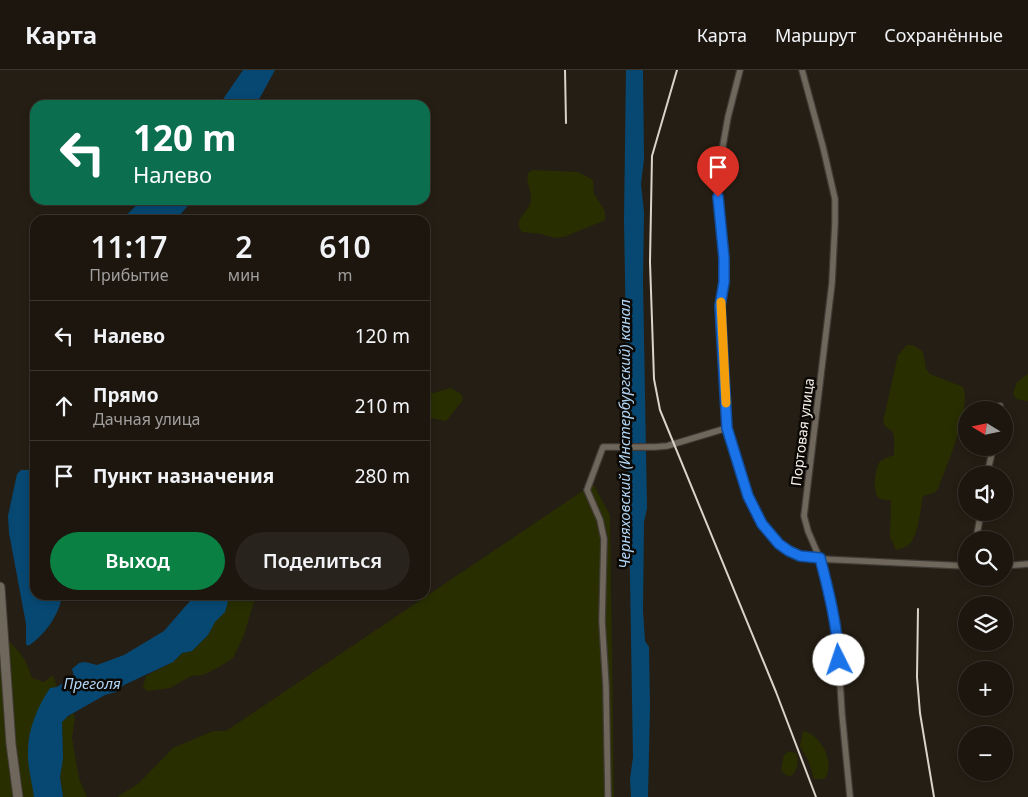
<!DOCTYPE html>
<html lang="ru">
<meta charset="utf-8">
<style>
body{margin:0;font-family:"Noto Sans",sans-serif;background:#29231d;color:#f1f3f6;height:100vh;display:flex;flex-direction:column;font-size:19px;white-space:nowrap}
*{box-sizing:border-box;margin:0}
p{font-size:16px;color:#a09f9e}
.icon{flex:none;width:28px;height:28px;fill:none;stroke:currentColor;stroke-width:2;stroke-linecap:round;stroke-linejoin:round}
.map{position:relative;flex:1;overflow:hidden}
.panel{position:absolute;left:30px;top:145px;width:400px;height:385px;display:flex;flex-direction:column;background:#1c160f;border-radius:15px;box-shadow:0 2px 8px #0003,0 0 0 1px #3a352f}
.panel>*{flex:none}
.guide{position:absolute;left:30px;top:30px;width:400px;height:105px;border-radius:15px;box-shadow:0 2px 8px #0003,0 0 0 1px #3a352f;background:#0b6e4f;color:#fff;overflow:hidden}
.needle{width:32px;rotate:280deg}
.buttons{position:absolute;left:958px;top:331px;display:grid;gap:10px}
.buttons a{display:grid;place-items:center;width:55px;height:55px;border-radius:50%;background:#1c160f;box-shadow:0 2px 8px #0003,0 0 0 1px #3a352f;font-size:25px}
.pin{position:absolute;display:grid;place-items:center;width:42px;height:42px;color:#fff;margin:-51px -21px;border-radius:50% 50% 50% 0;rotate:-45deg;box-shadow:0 0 5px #0007}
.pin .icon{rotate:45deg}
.me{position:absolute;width:55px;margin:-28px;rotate:356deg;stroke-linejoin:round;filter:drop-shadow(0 0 4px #0008)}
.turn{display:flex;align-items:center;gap:18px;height:105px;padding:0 20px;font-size:22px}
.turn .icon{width:65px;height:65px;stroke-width:2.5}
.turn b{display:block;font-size:35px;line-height:42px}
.eta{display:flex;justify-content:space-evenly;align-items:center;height:85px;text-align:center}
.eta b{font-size:30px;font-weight:600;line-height:35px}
.button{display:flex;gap:10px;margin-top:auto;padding:10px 20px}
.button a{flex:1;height:58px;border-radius:30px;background:#0b8043;color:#fff;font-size:20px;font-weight:600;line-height:58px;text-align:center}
.button a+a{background:#29231d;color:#f1f3f6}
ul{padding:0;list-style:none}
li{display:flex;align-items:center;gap:15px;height:70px;padding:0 20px;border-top:1px solid #3a352f}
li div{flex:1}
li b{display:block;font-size:19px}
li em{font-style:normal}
header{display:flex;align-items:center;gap:30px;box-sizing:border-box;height:70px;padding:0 25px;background:#1c160f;border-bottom:1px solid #3a352f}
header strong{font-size:24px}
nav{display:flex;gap:28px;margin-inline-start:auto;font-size:18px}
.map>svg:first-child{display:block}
.green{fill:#292e00}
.water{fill:#074873}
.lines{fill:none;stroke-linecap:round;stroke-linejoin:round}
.street-casing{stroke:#413b35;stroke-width:8}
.secondary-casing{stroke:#413b35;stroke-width:11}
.street{stroke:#6f675b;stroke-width:5.5}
.secondary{stroke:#6f675b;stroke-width:9}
.rail{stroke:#d8d3cb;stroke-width:2}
.route-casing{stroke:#114b97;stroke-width:12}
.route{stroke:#1a73e8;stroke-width:9}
.slow{stroke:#f59e0b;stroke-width:9}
.labels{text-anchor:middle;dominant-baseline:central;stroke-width:5;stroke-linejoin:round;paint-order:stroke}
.street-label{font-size:14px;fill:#f6f1ea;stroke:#0c0905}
.water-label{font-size:15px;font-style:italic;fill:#b0d4f4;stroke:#0c0905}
</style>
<header>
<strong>Карта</strong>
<nav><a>Карта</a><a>Маршрут</a><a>Сохранённые</a></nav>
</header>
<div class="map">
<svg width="1028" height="727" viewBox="0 0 1028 727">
<rect width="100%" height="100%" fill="#251e14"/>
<!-- green -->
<path class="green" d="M533,100l45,2 15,8 1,14 11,17v9l-41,17 -9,1 -14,-4 -19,-2c-10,-12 4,-17 8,-28 4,-11 -5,-20 -2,-31z
M907,275h6l10,7 3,17 4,5 33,13c9,21 -17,79 -25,102l-4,4 -11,3c-3,13 -4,42 -16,50 -3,2 -8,3 -11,4l-6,-13 1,-37c-3,0 -9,0 -12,-2 -7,-5 -4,-29 0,-35 4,-5 10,-6 15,-8v-19l-2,-5 -6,-4 -3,-5 15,-67z
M1028,304v27l-12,-2 -3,-6 4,-11z
M451,318l10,6 2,6 -17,21 -21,-4v-25l8,1z
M593,414l17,31 4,282h-497l21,-13 35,-36 40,-17h13z
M230,525h19l5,6 -10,34 -11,23 -14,9 -16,8 -12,1 -21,12 -23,3 -4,-4 3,-11 27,-14 9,-9 10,-2 16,-16 7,-14 10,-9z
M3,566c16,14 23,22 29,42l12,4 9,-7 4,12 -7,1 -12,23 -10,40 6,46h-34v-160z
M73,643l2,5 -3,20 7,41 8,18h-24l-3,-20 3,-19 -1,-36z
M803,661c17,2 34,33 21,48h-10l-5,-17 -9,-16z
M789,681l8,3c1,9 1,16 -6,22l-5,-1 -5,-5 3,-15z"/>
<!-- water -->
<path class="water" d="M243,0h32l-19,35h-37z
M626,0h17l1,89 -3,25 3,28 -1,69 4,227 -3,14 -1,89 2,30 4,6 1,59 -2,91h-17l-1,-18 3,-22 -9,-538z
M142,130h51l-14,16 -7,4h-51z
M21,400h9l5,3v122h27c-2,19 -18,41 -34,51l-2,-2v-20l-17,-91 -1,-17 9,-42z
M192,525h38l-5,17 -10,10 -7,13 -16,16 -10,2 -9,9 -49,23 -8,7 -11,3 -37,21 -6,6 1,36 -3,19 3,20h-29c-2,-15 -7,-32 -6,-47 0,-21 10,-44 22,-62l7,-1 17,-11 -2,-7 7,-6 6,-1 12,3 27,-10 40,-24 26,-30z"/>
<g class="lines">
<defs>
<path id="street" d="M802,0l21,77 12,52v24l-3,60 -28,233 4,15 12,28 11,40 6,35 5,80 8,83
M999,340l1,-4
M727,358c13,39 28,116 74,128 6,2 12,2 19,3l146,7
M987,405l6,-27
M976,470l5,-28
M1004,496l24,-2
M608,727l-2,-111 -4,-65 2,-82 -4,-19 -13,-30 16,-43h51l13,-1 60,-18 -7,-122 4,-24v-24l-5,-43 -2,-36 11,-62 12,-47"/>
<path id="secondary" d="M0,517l11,157 7,53"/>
</defs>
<!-- street casing -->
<use href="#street" class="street-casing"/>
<!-- secondary casing -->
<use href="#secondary" class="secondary-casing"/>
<!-- street -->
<use href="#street" class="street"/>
<!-- secondary -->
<use href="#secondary" class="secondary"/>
<!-- rail -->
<path class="rail" d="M565,0l1,53
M677,0l-25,86 -2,106 4,117 6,31 116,282 40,105
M918,539l-1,68 3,36 14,84"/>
</g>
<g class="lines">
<defs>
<path id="route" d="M718,127l6,61v24l-4,24 7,122 21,68 14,28 17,20 10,7 11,5 20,2c9,34 17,67 19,102"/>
</defs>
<!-- route casing -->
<use href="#route" class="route-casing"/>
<!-- route -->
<use href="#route" class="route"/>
<!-- slow -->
<path class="slow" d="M721,232l5,101"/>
</g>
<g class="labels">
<!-- street labels -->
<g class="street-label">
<text transform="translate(802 362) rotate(-83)">Портовая улица</text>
</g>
<!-- water labels -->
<g class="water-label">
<text transform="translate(624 364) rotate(-90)">Черняховский (Инстербургский) канал</text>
<text x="92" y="613">Преголя</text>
</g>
</g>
</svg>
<div class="buttons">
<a><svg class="needle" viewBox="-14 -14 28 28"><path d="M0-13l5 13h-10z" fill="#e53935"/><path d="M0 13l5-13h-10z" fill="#a09f9e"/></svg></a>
<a><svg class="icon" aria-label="sound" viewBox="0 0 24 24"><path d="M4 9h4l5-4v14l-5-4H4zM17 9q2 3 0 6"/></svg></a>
<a><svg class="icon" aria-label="search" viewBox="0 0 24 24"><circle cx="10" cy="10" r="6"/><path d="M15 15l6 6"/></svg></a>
<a><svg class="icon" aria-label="layers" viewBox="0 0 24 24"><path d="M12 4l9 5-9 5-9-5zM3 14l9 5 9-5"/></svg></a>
<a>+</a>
<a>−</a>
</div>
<div class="pin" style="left:718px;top:127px;background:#d93025"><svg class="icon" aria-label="arrive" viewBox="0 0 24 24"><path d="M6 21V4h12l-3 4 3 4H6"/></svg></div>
<svg class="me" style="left:839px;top:590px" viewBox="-20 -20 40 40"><circle r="19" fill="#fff"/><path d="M0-13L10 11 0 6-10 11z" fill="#1a73e8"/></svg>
<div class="guide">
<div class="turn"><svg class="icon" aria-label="left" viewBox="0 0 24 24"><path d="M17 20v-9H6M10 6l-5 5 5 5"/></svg><div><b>120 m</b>Налево</div></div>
</div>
<section class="panel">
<div class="eta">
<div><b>11:17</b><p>Прибытие</p></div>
<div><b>2</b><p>мин</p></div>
<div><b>610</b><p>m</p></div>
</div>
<ul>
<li><svg class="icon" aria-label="left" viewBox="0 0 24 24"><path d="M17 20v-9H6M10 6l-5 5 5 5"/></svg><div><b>Налево</b></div><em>120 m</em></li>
<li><svg class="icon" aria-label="ahead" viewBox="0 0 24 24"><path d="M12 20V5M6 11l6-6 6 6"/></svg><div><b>Прямо</b><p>Дачная улица</p></div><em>210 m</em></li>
<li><svg class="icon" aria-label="arrive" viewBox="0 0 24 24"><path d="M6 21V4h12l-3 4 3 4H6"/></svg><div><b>Пункт назначения</b></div><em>280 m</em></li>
</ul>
<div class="button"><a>Выход</a><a>Поделиться</a></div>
</section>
</div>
